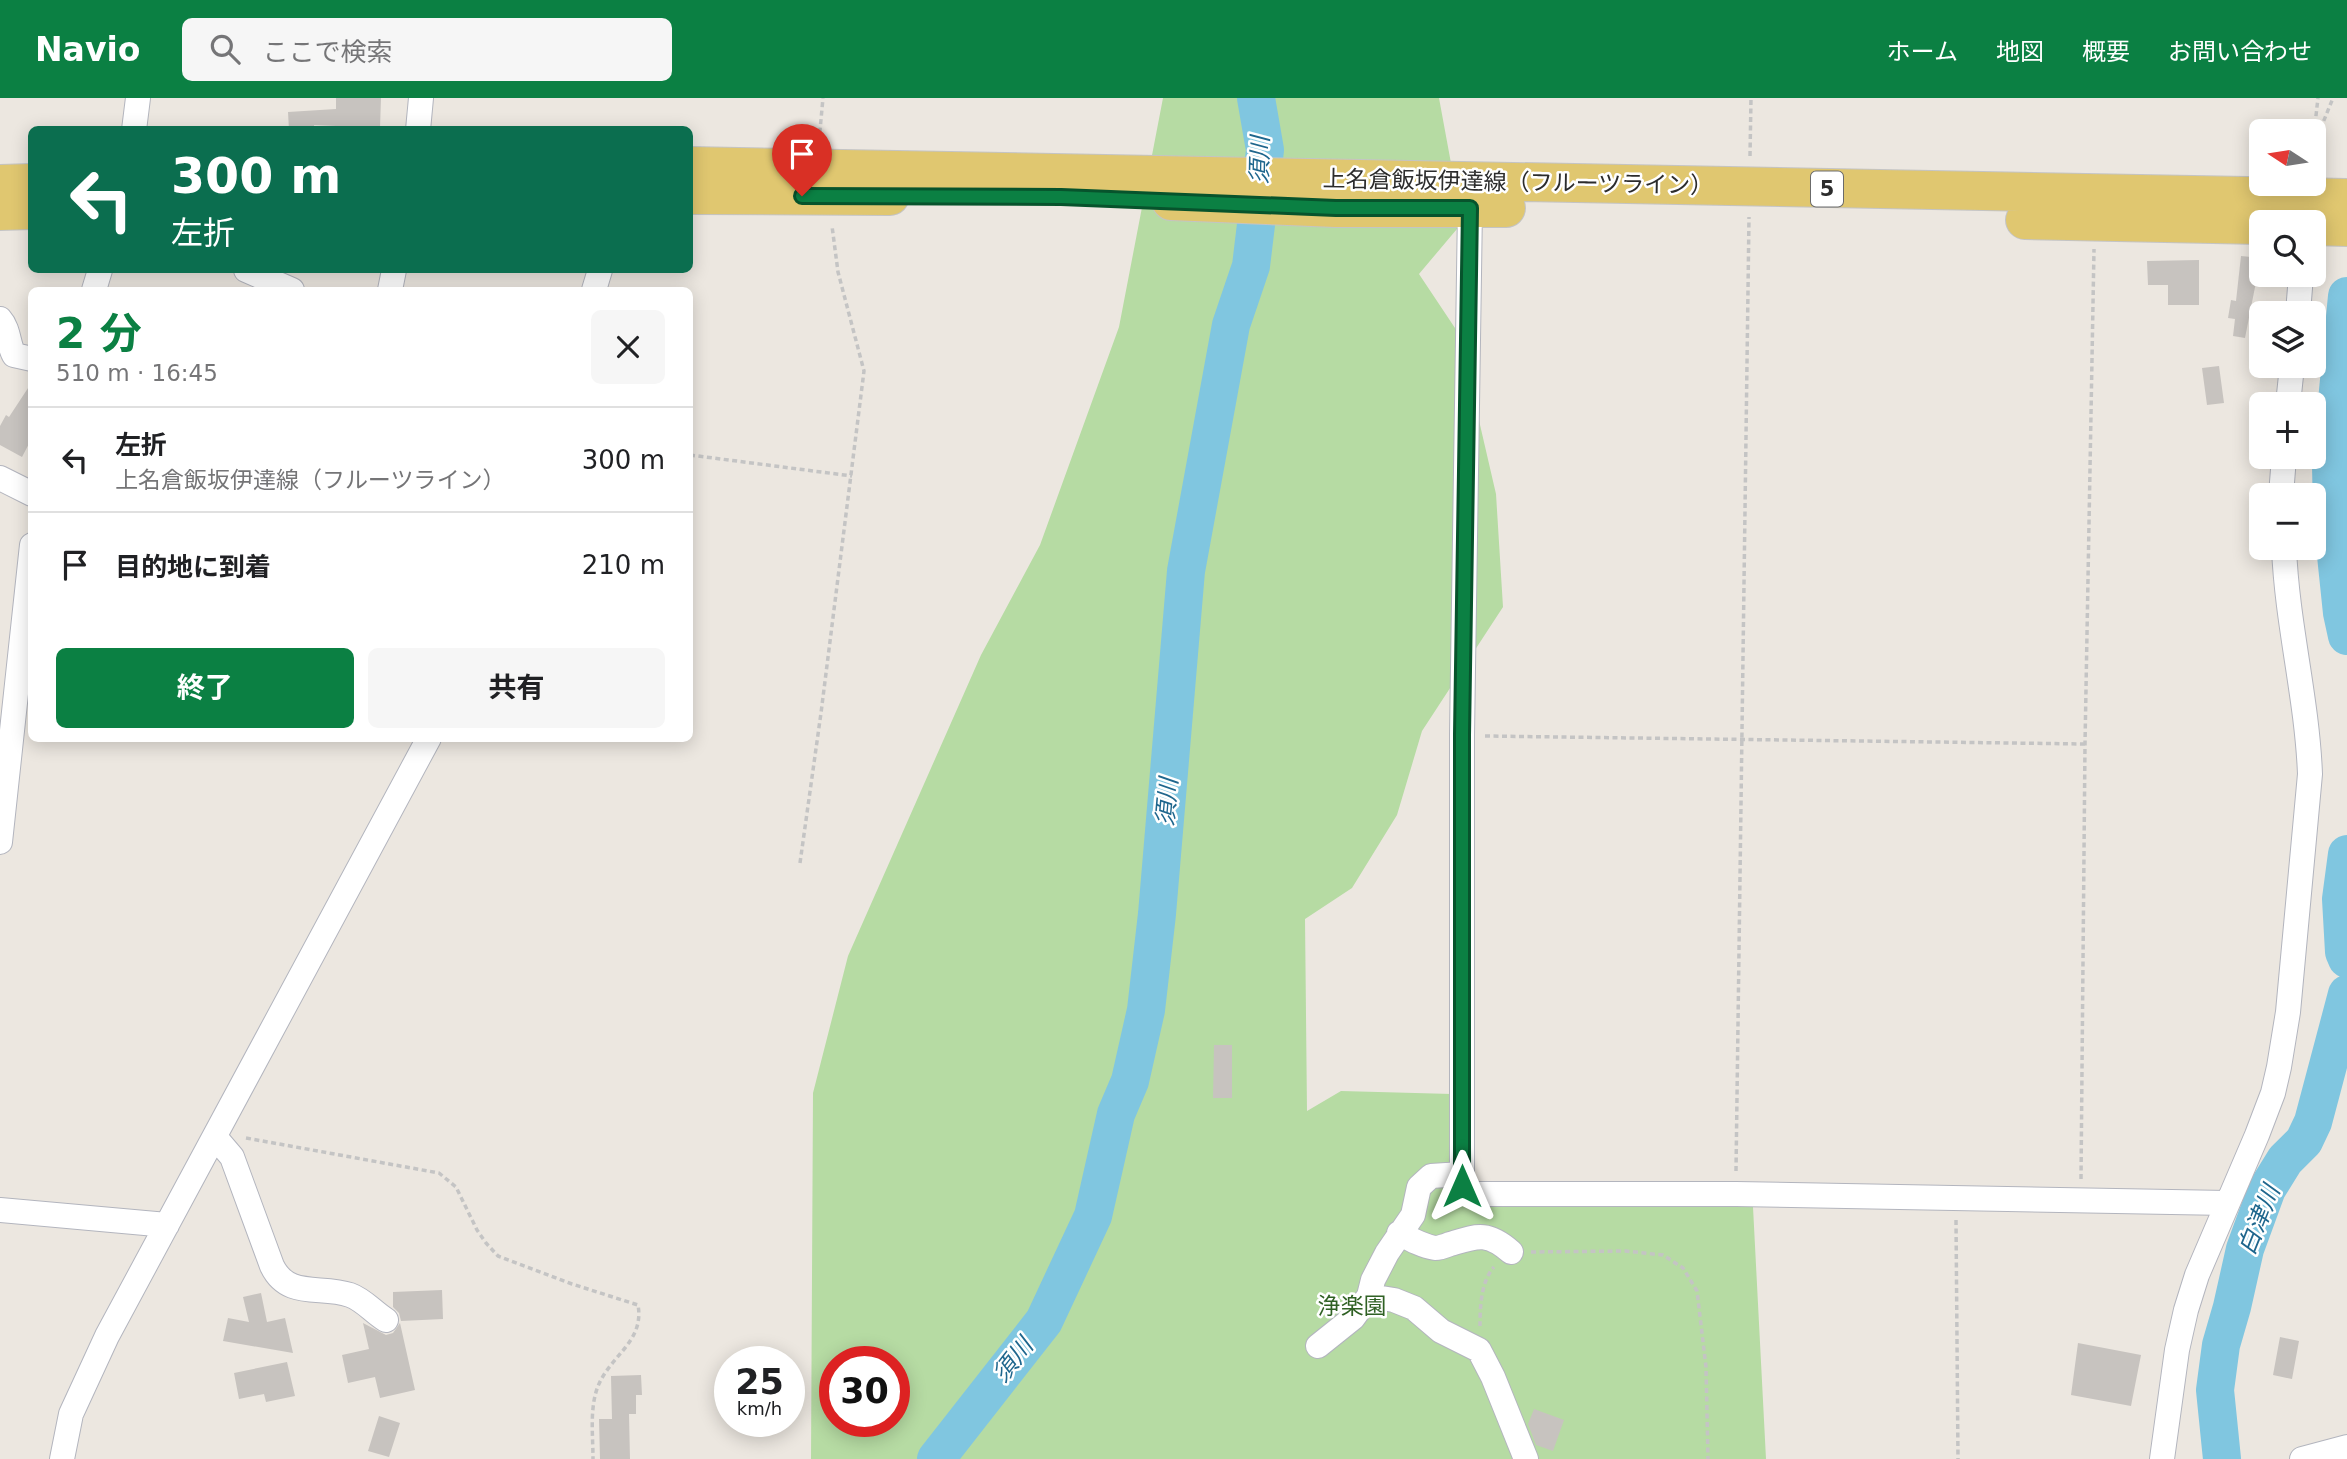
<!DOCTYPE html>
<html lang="ja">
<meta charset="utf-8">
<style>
body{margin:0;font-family:"DejaVu Sans","Noto Sans JP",sans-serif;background:#f6f6f6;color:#202124;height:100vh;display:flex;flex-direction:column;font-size:26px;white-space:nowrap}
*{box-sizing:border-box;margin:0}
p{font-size:23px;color:#757577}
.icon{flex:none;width:38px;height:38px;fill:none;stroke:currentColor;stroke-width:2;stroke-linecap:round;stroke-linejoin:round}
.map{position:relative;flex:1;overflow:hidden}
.drawer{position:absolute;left:28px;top:189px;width:665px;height:455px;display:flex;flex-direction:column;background:#fff;border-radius:10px;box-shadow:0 4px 18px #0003}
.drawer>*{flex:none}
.top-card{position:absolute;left:28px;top:28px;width:665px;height:147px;border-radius:10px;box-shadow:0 4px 18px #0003;background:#0b6e4f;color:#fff;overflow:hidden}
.needle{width:46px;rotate:282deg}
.buttons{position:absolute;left:2249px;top:21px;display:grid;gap:14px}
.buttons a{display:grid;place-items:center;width:77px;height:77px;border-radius:10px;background:#fff;box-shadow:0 4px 18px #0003;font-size:35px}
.speed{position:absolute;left:714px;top:1248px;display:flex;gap:14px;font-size:35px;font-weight:700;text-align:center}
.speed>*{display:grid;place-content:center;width:91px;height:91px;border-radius:50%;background:#fff;box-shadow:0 4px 18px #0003;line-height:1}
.speed small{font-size:18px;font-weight:400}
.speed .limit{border:10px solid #d22;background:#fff;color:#111}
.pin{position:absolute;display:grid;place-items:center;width:60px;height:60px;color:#fff;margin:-72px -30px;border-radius:50% 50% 50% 0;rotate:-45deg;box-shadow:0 0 7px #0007}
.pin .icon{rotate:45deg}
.me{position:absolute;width:77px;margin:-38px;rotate:0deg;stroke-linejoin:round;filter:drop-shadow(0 0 5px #0008)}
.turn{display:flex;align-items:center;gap:24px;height:147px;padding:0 28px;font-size:32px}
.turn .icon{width:91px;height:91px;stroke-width:2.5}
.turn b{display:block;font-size:49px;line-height:60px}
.round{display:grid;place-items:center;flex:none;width:74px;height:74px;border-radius:10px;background:#f6f6f6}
.headline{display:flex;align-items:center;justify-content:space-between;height:119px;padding:0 28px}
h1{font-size:42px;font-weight:700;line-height:52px;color:#0b8043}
.button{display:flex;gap:14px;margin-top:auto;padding:14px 28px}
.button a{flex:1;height:80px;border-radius:10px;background:#0b8043;color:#fff;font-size:28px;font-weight:700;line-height:80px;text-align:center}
.button a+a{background:#f6f6f6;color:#202124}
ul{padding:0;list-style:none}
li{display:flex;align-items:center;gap:21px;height:105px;padding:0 28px;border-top:2px solid #e0e0e0}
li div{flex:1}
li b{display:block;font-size:26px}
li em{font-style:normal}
header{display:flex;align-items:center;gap:42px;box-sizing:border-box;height:98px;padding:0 35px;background:#0b8043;color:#fff}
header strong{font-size:33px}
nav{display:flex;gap:38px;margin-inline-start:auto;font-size:24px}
.search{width:490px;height:63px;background:#f6f6f6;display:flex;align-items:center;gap:18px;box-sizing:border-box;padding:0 24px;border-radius:10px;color:#757577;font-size:26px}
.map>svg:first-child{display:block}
.green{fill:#b6dba3;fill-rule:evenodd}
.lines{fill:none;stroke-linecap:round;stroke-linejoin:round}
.river{stroke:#80c6e0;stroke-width:38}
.building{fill:#c7c3bf}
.minor-casing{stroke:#b3b5be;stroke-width:26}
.primary-casing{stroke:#c4c4c4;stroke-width:40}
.path{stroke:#c4c4c4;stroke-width:3.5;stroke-dasharray:5 3.5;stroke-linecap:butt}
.minor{stroke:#fff;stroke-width:24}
.primary{stroke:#e0c770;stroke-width:38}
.route-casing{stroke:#07532c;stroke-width:18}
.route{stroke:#0b8043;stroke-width:12}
.labels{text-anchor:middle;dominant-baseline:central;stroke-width:5;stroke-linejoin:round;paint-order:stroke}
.shield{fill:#fff;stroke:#6b6b6b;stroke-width:2}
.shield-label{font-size:21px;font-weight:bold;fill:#2c2c2c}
.street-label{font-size:23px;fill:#2c2c2c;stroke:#fff}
.park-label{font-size:23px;fill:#306124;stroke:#fff}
.water-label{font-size:24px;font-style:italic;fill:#1e668d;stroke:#fff}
</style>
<header>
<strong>Navio</strong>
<div class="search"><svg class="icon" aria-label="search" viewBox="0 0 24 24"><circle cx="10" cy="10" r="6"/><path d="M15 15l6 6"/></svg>ここで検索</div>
<nav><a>ホーム</a><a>地図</a><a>概要</a><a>お問い合わせ</a></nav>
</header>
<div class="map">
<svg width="2347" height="1361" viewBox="0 0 2347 1361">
<rect width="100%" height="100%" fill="#ece7e0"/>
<!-- green -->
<path class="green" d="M1163,0h276l23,125 -43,51 40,60 37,160 7,113 -81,124 -25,84 -45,73 -47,31 2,192 34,-20 111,3 -1,96 21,16 281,1 13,252h-955l2,-366 35,-137 133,-301 59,-110 79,-218zM835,1264h59v59h-59z"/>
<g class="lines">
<!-- river -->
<path class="river" d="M2347,198l-16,168 1,53 10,96 5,23
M2347,756l-6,45 3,53 3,7
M936,1361l108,-138 49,-105 23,-102 14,-33 16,-71 11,-96 29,-343 45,-246 20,-59 14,-116 -9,-52
M2222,1361l-7,-69 6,-45 11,-38 13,-58 22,-60 18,-29 19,-19 9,-19 34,-128"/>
</g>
<!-- building -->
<path class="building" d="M336,0h45l-1,30 -66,-3 1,5h-26l-1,-18 48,-3z
M2241,158l20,2v25l-5,-1 -11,56 -12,-2 2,-17 -7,-1 3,-18 5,1z
M2199,162v45h-31v-20h-20l-1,-24z
M2219,268l5,37 -17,2 -5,-37z
M32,284v56l-10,19 -22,-12v-19l6,-11 3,2z
M1214,947h18v53h-19z
M442,1192l1,29 -42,2 -2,-8 -6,-6v-15z
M261,1195l6,29 18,-4 8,35 -70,-12 5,-23 21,4 -6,-25z
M363,1225l23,12 7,-2 7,-10 15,67 -35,8 -5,-21 -27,6 -6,-28 27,-6z
M2280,1239l19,4 -7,38 -19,-4z
M2078,1245l63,12 -10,51 -60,-11z
M287,1264l8,34 -29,6 -2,-8 -25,5 -5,-26z
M641,1277l1,20h-6v19h-7l1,45h-30l-1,-40h13l-1,-43z
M1534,1311l30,11 -11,31 -17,-6 -8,-21z
M379,1318l21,7 -11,34 -21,-6z"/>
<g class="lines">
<defs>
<path id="minor" d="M134,32l4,-32
M418,32l3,-32
M1470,110l-8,527v451l12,8h262l491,9
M246,172l46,20
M94,192l6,-20
M390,192l4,-20
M594,192l6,-20
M2298,215l3,-38
M0,221c9,10 8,25 14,36l18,4
M2288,306l4,-38
M0,380l32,16
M2281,397l3,-38
M0,744l32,-297
M215,1039l17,20 40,109c16,33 48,19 78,29 14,5 23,17 36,25
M0,1112l167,15
M1399,1135c11,6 23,13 36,15 5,0 10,-2 15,-4 27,-8 37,-13 61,8
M1369,1198l25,4 20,8 27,23 38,19 14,27 33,82
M1318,1248l35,-28 16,-22 4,-16 14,-27 26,-38 6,-28 12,-11 31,-2
M62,1361l9,-45 36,-78 322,-598
M2162,1361l15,-109 9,-40 11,-35 60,-140 16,-42 6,-26 9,-55 22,-238c-3,-76 -23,-150 -26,-226
M2302,1361l45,-12"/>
<path id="primary" d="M690,68l1657,32
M0,86l32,-1
M690,97l200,1
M1171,103l165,7h170
M0,113l32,-1
M2025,122l236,5
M2314,128l33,1"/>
</defs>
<!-- minor casing -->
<use href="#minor" class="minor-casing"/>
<!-- primary casing -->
<use href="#primary" class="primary-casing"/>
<!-- path -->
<path class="path" d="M2314,35l4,-35
M2314,36l6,-4 13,-32
M819,43l4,-43
M1750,58l1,-58
M690,357l162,21
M1485,638l600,8
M800,765l21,-150 43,-342 -26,-99 -6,-46
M246,1040l193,35 17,14 21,43 9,13 12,13 74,28 66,21c7,39 -32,52 -42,87 -6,21 -3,45 -3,67
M1736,1073l13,-954
M2081,1081l4,-435 9,-495
M1956,1122l2,239
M1531,1154l94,-1 38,4 20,13 14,23 9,76 2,92
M1480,1228c0,-19 1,-45 14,-59"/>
<!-- minor -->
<use href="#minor" class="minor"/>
<!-- primary -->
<use href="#primary" class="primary"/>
</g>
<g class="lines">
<defs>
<path id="route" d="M802,98l259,1 275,11h134l-8,527v451"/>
</defs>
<!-- route casing -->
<use href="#route" class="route-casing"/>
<!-- route -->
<use href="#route" class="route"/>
</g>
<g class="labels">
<!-- shield labels -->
<rect class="shield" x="1811" y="73.5" width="32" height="35" rx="5"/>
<g class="shield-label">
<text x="1827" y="91">5</text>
</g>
<!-- street labels -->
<g class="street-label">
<text transform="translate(1518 84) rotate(1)">上名倉飯坂伊達線（フルーツライン）</text>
</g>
<!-- park labels -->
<g class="park-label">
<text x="1352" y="1208">浄楽園</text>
</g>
<!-- water labels -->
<g class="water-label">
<text transform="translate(1260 62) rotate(-89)">須川</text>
<text transform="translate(1167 704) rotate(-85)">須川</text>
<text transform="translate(2259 1122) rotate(-68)">白津川</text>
<text transform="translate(1013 1262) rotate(-52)">須川</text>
</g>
</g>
</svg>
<div class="buttons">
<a><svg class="needle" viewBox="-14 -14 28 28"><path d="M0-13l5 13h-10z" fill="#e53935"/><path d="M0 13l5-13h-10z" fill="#757577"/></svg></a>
<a><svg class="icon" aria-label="search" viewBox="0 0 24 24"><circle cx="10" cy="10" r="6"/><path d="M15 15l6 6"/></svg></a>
<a><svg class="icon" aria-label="layers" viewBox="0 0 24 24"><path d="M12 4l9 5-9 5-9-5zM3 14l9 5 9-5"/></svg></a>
<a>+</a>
<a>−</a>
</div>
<div class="speed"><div>25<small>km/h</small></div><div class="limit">30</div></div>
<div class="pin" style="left:802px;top:98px;background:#d93025"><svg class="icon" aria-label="arrive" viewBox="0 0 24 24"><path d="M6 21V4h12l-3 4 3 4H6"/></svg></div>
<svg class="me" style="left:1462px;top:1088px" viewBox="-20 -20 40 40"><path d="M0-17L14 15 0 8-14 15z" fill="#0b8043" stroke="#fff" stroke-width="4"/></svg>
<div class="top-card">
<div class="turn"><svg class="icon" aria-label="left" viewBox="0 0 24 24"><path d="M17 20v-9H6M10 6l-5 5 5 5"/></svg><div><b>300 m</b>左折</div></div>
</div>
<section class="drawer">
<div class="headline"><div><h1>2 分</h1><p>510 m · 16:45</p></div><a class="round"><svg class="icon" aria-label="close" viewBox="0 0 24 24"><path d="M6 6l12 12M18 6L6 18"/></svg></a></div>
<ul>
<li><svg class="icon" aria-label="left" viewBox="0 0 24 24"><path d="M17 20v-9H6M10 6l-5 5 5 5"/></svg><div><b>左折</b><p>上名倉飯坂伊達線（フルーツライン）</p></div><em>300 m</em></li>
<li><svg class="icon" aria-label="arrive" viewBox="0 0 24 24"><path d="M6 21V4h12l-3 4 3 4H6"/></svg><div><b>目的地に到着</b></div><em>210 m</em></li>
</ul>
<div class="button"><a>終了</a><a>共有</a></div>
</section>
</div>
